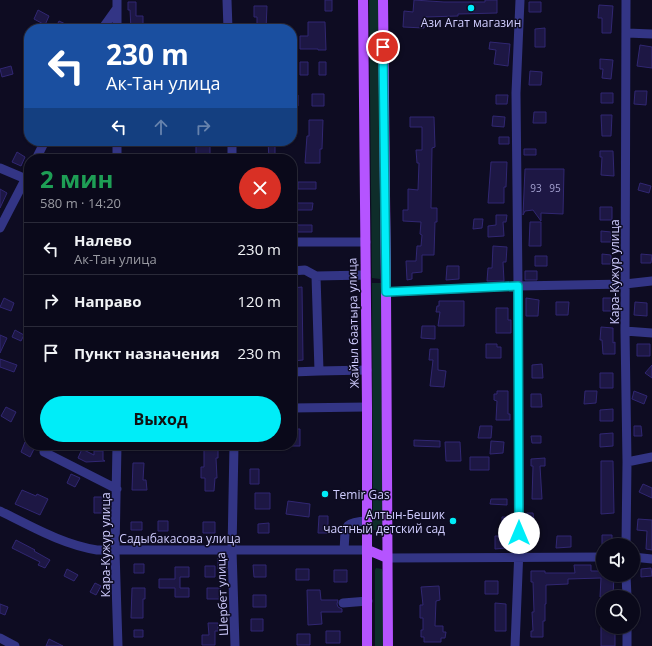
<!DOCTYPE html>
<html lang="ru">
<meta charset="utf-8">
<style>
body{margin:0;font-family:"Open Sans",sans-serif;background:#181727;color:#f1f3f6;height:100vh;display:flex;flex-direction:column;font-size:15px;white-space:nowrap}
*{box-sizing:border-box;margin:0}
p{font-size:13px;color:#999aa2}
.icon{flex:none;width:22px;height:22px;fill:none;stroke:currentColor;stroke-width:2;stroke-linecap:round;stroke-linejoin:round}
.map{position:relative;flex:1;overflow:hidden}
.panel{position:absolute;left:24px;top:154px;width:273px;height:296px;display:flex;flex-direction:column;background:#0a091a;border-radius:16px;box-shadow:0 1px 3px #0004,0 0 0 1px #2a2a39}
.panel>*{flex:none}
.hud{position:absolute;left:24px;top:24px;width:273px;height:122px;border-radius:16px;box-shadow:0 1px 3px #0004,0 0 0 1px #2a2a39;background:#1a4fa0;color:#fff;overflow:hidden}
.buttons{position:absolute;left:596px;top:538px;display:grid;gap:8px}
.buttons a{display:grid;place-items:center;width:44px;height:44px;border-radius:50%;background:#0a091a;box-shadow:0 1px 3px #0004,0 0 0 1px #2a2a39;font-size:20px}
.pin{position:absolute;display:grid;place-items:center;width:34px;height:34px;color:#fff;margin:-17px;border:2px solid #fff;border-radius:50%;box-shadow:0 1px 4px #0007}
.me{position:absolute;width:44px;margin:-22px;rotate:0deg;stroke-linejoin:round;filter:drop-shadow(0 0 3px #0008)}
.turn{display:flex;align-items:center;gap:14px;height:84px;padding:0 16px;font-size:18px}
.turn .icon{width:52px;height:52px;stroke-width:2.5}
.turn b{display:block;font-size:28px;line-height:34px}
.lanes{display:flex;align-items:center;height:38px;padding:0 16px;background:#0003;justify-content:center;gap:20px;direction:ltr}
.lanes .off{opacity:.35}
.round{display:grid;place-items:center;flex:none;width:42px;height:42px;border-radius:21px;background:#181727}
.headline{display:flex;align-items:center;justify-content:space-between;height:68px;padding:0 16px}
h1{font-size:24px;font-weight:700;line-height:30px;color:#1e9e55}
.button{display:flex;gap:8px;margin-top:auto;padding:8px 16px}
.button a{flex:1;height:46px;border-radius:24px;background:#00edf8;color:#111;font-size:16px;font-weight:700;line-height:46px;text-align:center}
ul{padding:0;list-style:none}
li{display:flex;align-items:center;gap:12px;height:52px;padding:0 16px;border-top:1px solid #2a2a39}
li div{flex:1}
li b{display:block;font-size:15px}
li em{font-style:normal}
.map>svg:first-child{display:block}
.green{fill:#0e2d2a}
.building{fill:#1d1744;stroke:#312772}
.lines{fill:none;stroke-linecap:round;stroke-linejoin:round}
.minor{stroke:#333585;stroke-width:9}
.major{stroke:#b554ff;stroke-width:10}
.route-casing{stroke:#009aa1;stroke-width:10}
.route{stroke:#00edf8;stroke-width:7}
.poi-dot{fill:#00edf8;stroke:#0e0c22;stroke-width:1.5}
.labels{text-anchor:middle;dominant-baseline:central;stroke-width:3;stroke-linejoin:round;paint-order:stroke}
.number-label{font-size:10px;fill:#a3a0d0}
.poi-label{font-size:12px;fill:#d0cdff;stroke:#0e0c22}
.street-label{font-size:12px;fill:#d0cdff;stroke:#0e0c22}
</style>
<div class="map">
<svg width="652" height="646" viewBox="0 0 652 646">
<rect width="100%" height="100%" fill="#0e0c22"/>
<!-- green -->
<path class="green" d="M369,0h10l1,279 -8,-1z
M372,283h9l2,247h-10z
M376,568l6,1 1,3v74h-8v-76z"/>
<!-- building -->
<path class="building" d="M325,0h7v11h-7z
M414,0l30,2h41v-2h12v13l-39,1v2l-33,1 -1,11 -21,-1 1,-16 9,1z
M128,2h8v14h7v13h-12l-1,-19h-2z
M529,2h12v10h-12z
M599,5l14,1 -2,27h-9v-15h-4z
M254,6h13l-1,23h-9v-12h-3z
M38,10l11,6 -4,9 -11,-6z
M59,21l17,8h-21z
M308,22h17l1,28h-8v-1h-18v-13h8z
M545,28v19h-10v-18z
M490,42l20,2 -2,22 -14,-2 2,-14 -7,-1z
M640,45l12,2v21l-15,-2z
M600,59l13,1 -2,19 -9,-1 1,-9h-3z
M300,62h8v13h-8z
M319,62h7v13h-7z
M11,66l2,8 -11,3 -2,-8z
M530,71l12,1 -1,13h-12z
M635,91h12l-1,14 -12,-1z
M601,93h12v10h-12z
M312,94h12v12h-12z
M292,95h6v11h-6z
M496,95h12l-1,9h-11z
M534,112h12v11h-13z
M601,115h11l-1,21h-9z
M493,116l12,1 -1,10 -12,-1z
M410,117h24l1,30 -3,1 -1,60h6v14h-2l-1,33h-12v17l-10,1v6l-5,1 -1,-19h10l1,-15h4l1,-11 -2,-1 1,-12 -18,-1v-11h5v-21l10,1 1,-27h-2l-1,-13h6v-23h-12z
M309,120h14l-1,29h-2v14h-15l2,-27h2z
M499,137h10v7h-10z
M268,141h7v18h-6z
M196,145h14v10h-14z
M524,149h12v6h-12z
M600,151h13l1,25 -13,-1 1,-18h-2z
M17,152l8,5 -4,9 -9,-4z
M491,162h16l-1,25h-2v16h-16z
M525,169h39l-1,45 -22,-1v8l-8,-11 -8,1 -2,4z
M298,182h18v7h-18z
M640,183l11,3 -2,7 -11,-3z
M0,189l7,4 -7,15z
M294,203h19l-1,7h-18z
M600,207h12v13h-12z
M496,215h11l-1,7h-3l1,14 -16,1v-11l8,-1z
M474,219h9l-1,9 -9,1z
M530,222h11v24h-12z
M294,225h18v7h-18z
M601,231l10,1v10h-10z
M493,246l14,1 -1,15h-3l1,19h-17l1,-13h4z
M602,254l9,1v9h-9z
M641,254l11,1 -1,8h-10z
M535,256h12v10h-12z
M447,266h12v13l-13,1z
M525,271h12v9h-12z
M302,287l1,73 -11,1v-73z
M4,298l10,5 -3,8 -11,-4z
M526,298l13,2 -1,16h-12z
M603,298h11v13h-11z
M439,301h25v25h-26l2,-14h-4l1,-6h2z
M556,302h13l-1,13h-12z
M635,302l12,1v13l-13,-1z
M496,308h12v12h3v13h-15z
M422,326h13v13l-14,-1z
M601,327l12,1v15l2,-1v12h-12l-1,-14h-2z
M15,330l9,5 -3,6 -9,-4z
M0,335l7,3 -7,15z
M486,344h11v3h4v11h-15z
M637,344h13v12h-13z
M430,349h8v21l8,1 -2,16 -14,-1 3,-26h-4z
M0,359l17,6 -3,7 -14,-5z
M542,364l1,14h-11v-13z
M652,365v13l-7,-5z
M600,373h13v15h-13z
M497,391h11v23h2v6h-14l1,-19 -3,-1v-6h3z
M585,391h12l-1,12 -12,1z
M634,391l13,5 -3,8 -12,-5z
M531,394h10l1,13h-11z
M6,407l10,5 -5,10 -10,-6z
M613,409v12h-13v-11z
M480,426h12l-1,12h-13z
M634,426h7l1,10h-8z
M292,429h8v17h-8z
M613,433v13l-13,1v-13z
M531,436h10v7h-9z
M414,440l26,1v6l-26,-1z
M491,441l13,1 -1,11 -13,1z
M25,442l4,3 6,2 -5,10 -9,-5z
M445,442h15l1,19h-15z
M82,449l12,6v-4h9v9l2,1 -19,1 -8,-4z
M204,449h14v9h-2l1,20h-2l-1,13h-9v-13h-4v-11h3z
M470,457h19v13h-19z
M545,458v8h-5l2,33h-10l1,-33h-2v-7z
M601,461h12l1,52 -13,1z
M133,463h11l-1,17h3l1,10h-15z
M250,469h9v15h-9z
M71,474l9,4 -5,9 -8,-4z
M643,484l9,4v10l-13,-6z
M22,490l14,6 1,-2 11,5 -8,16 -25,-11z
M255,493h15v16h-15z
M94,497h11v16h-11z
M491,499h16v6l-17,-1z
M288,501l22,3 -1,13 -23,-3z
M527,513h6l1,8 -7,1z
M319,516h9v17h-10z
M502,517h6l-2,31 -11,1v-13h7z
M638,519l14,1v30l-6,-1 1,-18 -10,-1z
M158,521h10v10h-10z
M131,522h11v8h-11z
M203,522h12v11h-12z
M269,523v10h-11v-9z
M602,535h10v9h-10z
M557,536h14v11l-15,1z
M16,540l19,10 -1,1 16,9 -5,8 -7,-3 2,-3 -28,-14z
M218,558h8l1,11h-9z
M134,564h10v9h-10z
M253,565h13v12h-12z
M574,565h17v6h12v4h11l-1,22h-13l1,-19 -33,1v5l-22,1v19h-1v17h-2v16h-12v-6h2l-1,-19h2l-1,-30h-2v-11h14v2h30z
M205,566h10v11h-10z
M175,567h14v10h-9v11h9v9h-14v-9h-16v-9h16z
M651,568l1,8 -11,1v-8z
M67,569l11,6 -4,6 -10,-5z
M296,569h13v11h-13z
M334,570h13v12h-13z
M485,581h13v13h-13z
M95,583l6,3 -5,9 -6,-3z
M439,586l1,14 -4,1 -1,25h8v6h3l-1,6h-4v4h-17v-5h-3v-7h2v-12h-3v-13h3l-2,-18z
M132,588h13v11h-2v19h-12z
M207,588h13v11h-13z
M307,590h13l1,10h17l-1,4 1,3 4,2v3h-21l1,12 -14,1z
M253,595h13v12h-13z
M495,603l11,1v27h-11z
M0,604l8,3 -3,8 -5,-2z
M251,619h12v12h-12z
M208,623h10v8h-3v14h-13v-10h7z
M601,627h12v5h2v14h-14z
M134,630h9v7h-9z
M326,631h14v12h-14z
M297,634h13v11h-13z
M49,639l14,7h-17z"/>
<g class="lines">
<!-- minor -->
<path class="minor" d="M117,0v29
M227,0l1,29
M102,29l15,-21
M627,33l25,1
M117,141v18
M232,141v18
M36,159l9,-18
M0,168l26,11
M0,228l29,-56
M292,242h74
M292,271l13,-1 11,6
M366,275l-50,1 3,95 48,-1
M386,292l132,-6 107,-2 27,-3
M625,331l27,2
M292,372l27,-1
M292,408l75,-1
M117,445l-2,106 3,95
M234,445l-2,105 3,96
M44,452l73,37
M627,462l25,-5
M0,511c31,15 63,34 97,39h271
M626,545l1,-83 -2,-131 1,-331
M344,550c2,-23 -3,-28 24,-29
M633,557l19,2
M387,558l216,-1
M626,575l1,22
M343,603l25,-2
M627,627v19
M0,638l15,8
M515,646l4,-97 -1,-263 -2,-193 4,-93"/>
<!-- major -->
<path class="major" d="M363,0l4,407v239
M383,0l3,292 2,354
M368,550l19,8"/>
</g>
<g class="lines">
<defs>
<path id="route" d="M383,47l3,245 132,-6 1,247"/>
</defs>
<!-- route casing -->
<use href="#route" class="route-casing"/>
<!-- route -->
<use href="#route" class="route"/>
</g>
<!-- markers -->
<g class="poi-dot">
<circle cx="471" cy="8" r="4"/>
<circle cx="325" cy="494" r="4"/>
<circle cx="453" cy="521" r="4"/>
</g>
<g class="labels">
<!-- number labels -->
<g class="number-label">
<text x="536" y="188">93</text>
<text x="555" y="188">95</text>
</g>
<!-- poi labels -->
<g class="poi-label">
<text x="471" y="22">Ази Агат магазин</text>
<text x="333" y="494" text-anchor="start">Temir Gas</text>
<text x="445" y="514" text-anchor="end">Алтын-Бешик<tspan x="445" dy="14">частный детский сад</tspan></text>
</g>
<!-- street labels -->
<g class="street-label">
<text transform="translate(614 272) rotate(-90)">Кара-Кужур улица</text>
<text transform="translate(353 323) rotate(-91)">Жайыл баатыра улица</text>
<text x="180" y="538">Садыбакасова улица</text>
<text transform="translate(105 545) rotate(-90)">Кара-Кужур улица</text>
<text transform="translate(222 594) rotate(-92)">Шербет улица</text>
</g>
</g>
</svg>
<div class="buttons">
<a><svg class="icon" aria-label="sound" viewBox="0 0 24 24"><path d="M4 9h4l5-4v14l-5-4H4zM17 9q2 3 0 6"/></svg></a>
<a><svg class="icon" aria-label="search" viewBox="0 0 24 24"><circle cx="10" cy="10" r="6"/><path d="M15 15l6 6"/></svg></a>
</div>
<div class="pin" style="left:383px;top:47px;background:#d93025"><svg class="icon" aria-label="arrive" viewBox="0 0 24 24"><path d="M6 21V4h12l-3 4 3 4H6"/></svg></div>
<svg class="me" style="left:519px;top:533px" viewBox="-20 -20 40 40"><circle r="19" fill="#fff"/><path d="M0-13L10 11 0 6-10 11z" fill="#00edf8"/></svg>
<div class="hud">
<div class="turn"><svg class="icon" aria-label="left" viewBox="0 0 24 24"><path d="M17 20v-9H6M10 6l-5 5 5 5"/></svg><div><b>230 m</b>Ак-Тан улица</div></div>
<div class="lanes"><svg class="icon" aria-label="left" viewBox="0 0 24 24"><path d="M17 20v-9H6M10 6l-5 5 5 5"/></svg><svg class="icon off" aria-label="ahead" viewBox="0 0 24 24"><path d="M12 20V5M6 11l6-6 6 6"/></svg><svg class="icon off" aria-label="right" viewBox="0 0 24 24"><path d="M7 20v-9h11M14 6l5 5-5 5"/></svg></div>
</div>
<section class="panel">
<div class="headline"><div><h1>2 мин</h1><p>580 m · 14:20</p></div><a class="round" style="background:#d93025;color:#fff"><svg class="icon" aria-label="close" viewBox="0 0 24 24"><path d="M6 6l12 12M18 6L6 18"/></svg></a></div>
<ul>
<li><svg class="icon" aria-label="left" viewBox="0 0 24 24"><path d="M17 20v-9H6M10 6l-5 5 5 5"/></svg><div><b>Налево</b><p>Ак-Тан улица</p></div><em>230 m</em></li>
<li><svg class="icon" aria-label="right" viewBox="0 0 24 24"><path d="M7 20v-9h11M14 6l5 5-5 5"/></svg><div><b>Направо</b></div><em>120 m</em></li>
<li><svg class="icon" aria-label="arrive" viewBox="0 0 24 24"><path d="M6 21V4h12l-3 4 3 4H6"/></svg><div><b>Пункт назначения</b></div><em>230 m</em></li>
</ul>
<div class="button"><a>Выход</a></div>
</section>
</div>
